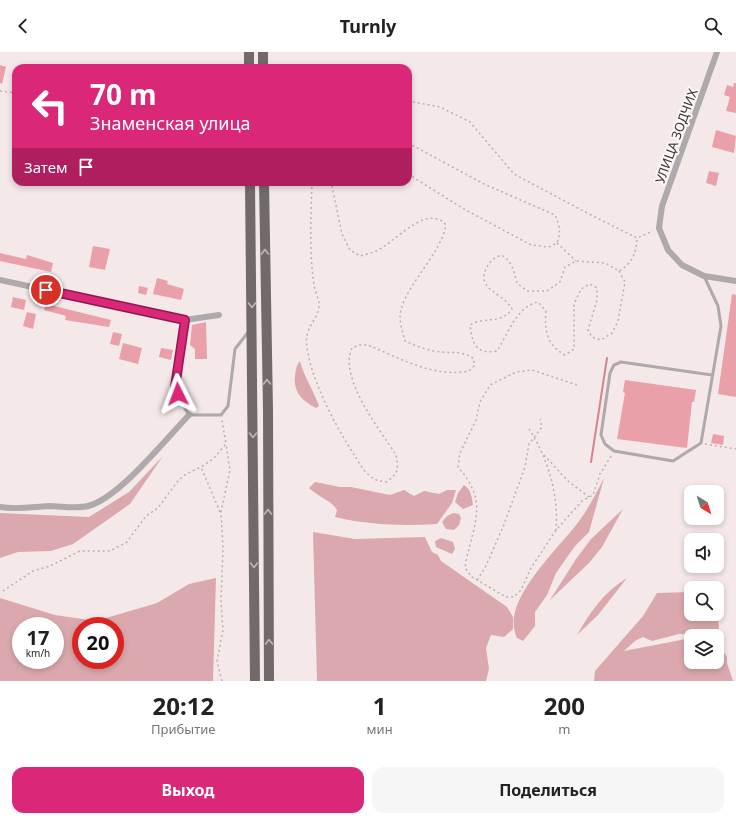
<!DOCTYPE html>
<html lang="ru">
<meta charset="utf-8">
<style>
body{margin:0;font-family:"Noto Sans",sans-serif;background:#f6f6f6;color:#222;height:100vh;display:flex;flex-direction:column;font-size:15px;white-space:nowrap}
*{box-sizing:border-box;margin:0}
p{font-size:13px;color:#767676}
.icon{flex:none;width:22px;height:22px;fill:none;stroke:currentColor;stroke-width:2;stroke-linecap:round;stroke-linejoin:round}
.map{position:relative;height:629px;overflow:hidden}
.sheet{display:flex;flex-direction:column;background:#fff;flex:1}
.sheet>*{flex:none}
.banner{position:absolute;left:12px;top:12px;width:400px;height:122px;border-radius:12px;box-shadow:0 2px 6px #0003;background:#db2777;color:#fff;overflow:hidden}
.needle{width:26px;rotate:142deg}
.tools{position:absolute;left:684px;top:433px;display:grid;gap:8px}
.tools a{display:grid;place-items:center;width:40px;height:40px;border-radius:8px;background:#fff;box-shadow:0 2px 6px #0003;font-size:20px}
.speed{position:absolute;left:12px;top:565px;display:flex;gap:8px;font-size:20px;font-weight:700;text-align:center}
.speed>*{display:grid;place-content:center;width:52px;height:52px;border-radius:50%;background:#fff;box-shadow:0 2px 6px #0003;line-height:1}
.speed small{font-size:10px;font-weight:400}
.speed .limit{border:6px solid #d22;background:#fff;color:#111}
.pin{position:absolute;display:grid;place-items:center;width:34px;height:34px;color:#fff;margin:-17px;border:2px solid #fff;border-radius:50%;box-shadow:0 1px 4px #0007}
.me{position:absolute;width:44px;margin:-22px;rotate:357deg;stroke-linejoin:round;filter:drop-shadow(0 0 3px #0008)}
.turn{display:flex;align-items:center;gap:14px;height:84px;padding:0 12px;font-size:18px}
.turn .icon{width:52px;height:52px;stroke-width:2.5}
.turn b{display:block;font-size:28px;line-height:34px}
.then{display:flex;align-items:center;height:38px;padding:0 12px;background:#0003;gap:8px;font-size:15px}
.eta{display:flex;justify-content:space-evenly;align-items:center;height:68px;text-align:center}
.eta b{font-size:24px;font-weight:700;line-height:28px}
.primary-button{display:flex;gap:8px;margin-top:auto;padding:8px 12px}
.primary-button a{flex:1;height:46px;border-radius:12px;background:#db2777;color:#fff;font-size:16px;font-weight:700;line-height:46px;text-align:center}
.primary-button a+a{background:#f6f6f6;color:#222}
header{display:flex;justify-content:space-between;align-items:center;height:52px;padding:0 12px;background:#fff;font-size:18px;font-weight:700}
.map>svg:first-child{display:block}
.green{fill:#dba9ad;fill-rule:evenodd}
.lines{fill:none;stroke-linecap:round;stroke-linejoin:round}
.stream{stroke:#cf8890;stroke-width:2}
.building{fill:#e9a0a8}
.path{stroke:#bab0b1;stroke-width:1.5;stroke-dasharray:2 3;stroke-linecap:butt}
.service{stroke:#aea9aa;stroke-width:3}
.minor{stroke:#aea9aa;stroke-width:6}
.trunk{stroke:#72696a;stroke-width:10}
.oneway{stroke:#bfb7b8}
.route-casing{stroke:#8e194d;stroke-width:10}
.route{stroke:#db2777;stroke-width:7}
.labels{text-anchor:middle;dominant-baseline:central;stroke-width:4;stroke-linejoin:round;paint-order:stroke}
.street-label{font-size:13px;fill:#383334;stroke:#fef7f7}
</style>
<header><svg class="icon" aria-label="back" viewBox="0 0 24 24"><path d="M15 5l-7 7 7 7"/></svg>Turnly<svg class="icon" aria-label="search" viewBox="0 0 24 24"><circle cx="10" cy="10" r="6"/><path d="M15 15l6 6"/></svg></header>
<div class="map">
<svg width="736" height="629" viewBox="0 0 736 629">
<rect width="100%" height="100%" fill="#f4e8e9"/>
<!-- green -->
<path class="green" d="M300,309c4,16 14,30 19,45l-3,2c-14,-7 -23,-16 -21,-32 1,-7 1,-10 5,-15z
M163,404l-33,48 -57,40 -22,7 -33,1 -18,6v-45l89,4 40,-25z
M604,426l-15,54 -14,14 -19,27 -9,22 -12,17v14l-12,15 -6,-3c-18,-37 43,-90 62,-117 10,-13 17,-28 25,-43z
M315,430l25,5h11l39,8 14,-5 10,6 10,-5 15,3 8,-4h9l-4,13 -15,21c-34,2 -69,1 -102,-7l2,-7c-6,-10 -19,-13 -28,-22z
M464,433c7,4 8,13 9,20l-10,4 -8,-7 3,-9z
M623,457l-21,38 -13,16 -39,37 26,-41 15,-20z
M453,461l6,1 2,4 -2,7 -5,5 -8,-1 -4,-7 5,-6z
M313,480l42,7 70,-2 7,15 6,3 3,6 66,46 6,10v12l-9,8 -13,-2 -5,13 3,21 -3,12h-169z
M441,486l12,4 2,7 -3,5 -16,-7 -1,-6z
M216,526l-3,103h-213v-83l55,17 41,6 61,-18 32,-19zM21,574h34v34h-34zM81,574h34v34h-34z
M627,526l-29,37 -21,20c13,-23 27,-43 50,-57z
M691,540v22h26l2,12 -2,10 -38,-2 -27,7 -9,-4 -8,4 -11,10 67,-13v24h26v-26l3,11 7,10v6l6,18h-139l1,-10 48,-55 14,-23z"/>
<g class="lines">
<!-- stream -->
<path class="stream" d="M591,410l16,-104"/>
</g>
<!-- building -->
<path class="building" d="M0,13l6,2 -4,17 -2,-1z
M734,31h2v30l-10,-2 4,-14 -6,-2 3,-10 6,2z
M716,78l20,6 -2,17 -22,-6z
M709,119l10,2 -3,13 -10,-3z
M93,194l17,3 -5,21 -16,-3z
M0,201l26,6 1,-4 26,8 -2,9 -51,-11z
M157,226l11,3 -1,3 17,5 -3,11 -28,-6z
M139,234l9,2 -2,7 -8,-2z
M732,242l4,1v102l-18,-3z
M13,245l13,3 -2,10 -13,-3z
M46,252l65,16 -2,7 -44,-7 1,-4 -22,-6z
M27,260l9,2 -3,15 -10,-3z
M206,270l1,37h-12v-10l-5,-4 2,-20z
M113,280l9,2 -3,12 -9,-2z
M123,291l19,5 -4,16 -19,-5z
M161,296l12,2 -2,10 -12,-3z
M625,328l71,10 -2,12h-2l-5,46 -70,-9 8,-46 -2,-1z
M713,382l11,2 -1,9 -12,-2z"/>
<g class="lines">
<!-- path -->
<path class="path" d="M0,39l16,2
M408,49l32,6 30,15 44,52 75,40 48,24 16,-7
M408,91l76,41 71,31c5,11 6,17 2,28l-8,4 -18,-2 -67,-36 -56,-35
M312,130c-1,34 -3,69 2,103 1,6 4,12 5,18 1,17 -16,23 -12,45 5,34 29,79 48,108 4,6 8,15 14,19 5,5 10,6 17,7 12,-8 13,-12 10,-27 -15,-24 -58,-77 -44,-107l8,-3h8c31,13 66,33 101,26l5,-5v-7c-10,-8 -21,-6 -33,-7 -12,-1 -25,-6 -36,-11 -2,-8 -5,-16 -5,-24 1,-28 40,-60 46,-92 -17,-21 -47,12 -63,22 -7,5 -15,7 -23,9l-10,-6 -8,-16 -11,-52
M557,191l19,18
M619,219l6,11 -7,39 -6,12 -11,7 -9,-3 -4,-7 9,-30v-12l-7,-4 -9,5 -7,15v45l-9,6c-18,-10 -21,-24 -19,-44l-8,-9c-22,5 -30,32 -41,49 -21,4 -25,-8 -27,-26 14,-9 31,0 42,-16 -8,-16 -36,-19 -26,-40 3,-7 8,-11 15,-14 11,5 13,17 16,28l10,8h20l13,-9 5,-15 11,-6 29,2 14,8c14,-8 17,-18 18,-33
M577,333l-45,-15 -16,2 -26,13 -10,17 -4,18 -16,33 -2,14c30,34 17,54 8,94l-1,7 7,9 34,20h8l7,-7 10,-22 25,-38 26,-29 11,-6 7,-21 11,-18
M529,377c19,29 30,67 27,101
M705,392l31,5
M544,403l24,26 21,16
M220,460l-19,-45 12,-8 13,-15 -4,-24
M477,528l8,-12 18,-41 22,-60 4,-23 13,-17 -2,-8
M3,539l30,-20 17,-5 30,-15h30l17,-9 19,-26 12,-8 19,-26 9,-8 15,-7
M222,629l-5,-20 6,-31 -2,-29 2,-53 -2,-36 9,-42 -4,-26"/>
<!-- service -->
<path class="service" d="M704,224l14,30 3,20 -20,117 -28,18 -59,-10 -9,-7 -4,-9 9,-62 4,-8 7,-3 91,13
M185,268l-10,67 6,15 8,13h32l7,-9 7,-57 14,-18"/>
<!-- minor -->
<path class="minor" d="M717,0l-55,154 -3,22 9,22 14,15 22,11 32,5
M0,228l185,40 34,-5
M0,455c16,3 32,0 48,-1 13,0 28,3 40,0 30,-7 78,-67 101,-91"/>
<!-- trunk -->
<path class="trunk" d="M249,0v16
M263,0v16
M250,130l5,499
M264,130l4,228 1,271"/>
</g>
<!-- one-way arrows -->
<defs><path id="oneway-chevron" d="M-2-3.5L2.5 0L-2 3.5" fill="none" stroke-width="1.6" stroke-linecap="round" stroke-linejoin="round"/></defs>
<g class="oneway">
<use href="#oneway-chevron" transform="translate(265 200) rotate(-91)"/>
<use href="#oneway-chevron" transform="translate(252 253) rotate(89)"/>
<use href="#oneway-chevron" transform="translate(267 330) rotate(-91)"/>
<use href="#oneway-chevron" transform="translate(253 383) rotate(90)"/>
<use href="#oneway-chevron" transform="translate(268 460) rotate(-90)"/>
<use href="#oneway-chevron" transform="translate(254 513) rotate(90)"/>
<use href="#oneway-chevron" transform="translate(269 590) rotate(-91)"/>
</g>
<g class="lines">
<defs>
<path id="route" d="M46,238l139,30 -10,67 3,7"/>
</defs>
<!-- route casing -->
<use href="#route" class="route-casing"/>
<!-- route -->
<use href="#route" class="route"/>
</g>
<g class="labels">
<!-- street labels -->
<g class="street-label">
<text transform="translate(676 84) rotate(-70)">УЛИЦА ЗОДЧИХ</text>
</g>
</g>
</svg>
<div class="tools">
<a><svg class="needle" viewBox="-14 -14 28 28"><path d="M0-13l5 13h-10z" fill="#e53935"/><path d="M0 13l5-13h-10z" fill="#767676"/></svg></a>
<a><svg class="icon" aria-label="sound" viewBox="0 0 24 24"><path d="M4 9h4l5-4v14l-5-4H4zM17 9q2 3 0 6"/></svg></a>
<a><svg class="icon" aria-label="search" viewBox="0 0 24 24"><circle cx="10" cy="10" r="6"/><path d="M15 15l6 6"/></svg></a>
<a><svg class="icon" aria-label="layers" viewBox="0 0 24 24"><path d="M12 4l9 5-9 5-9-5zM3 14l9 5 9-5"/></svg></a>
</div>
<div class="speed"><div>17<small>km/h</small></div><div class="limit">20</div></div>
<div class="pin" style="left:46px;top:238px;background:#d93025"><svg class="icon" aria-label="arrive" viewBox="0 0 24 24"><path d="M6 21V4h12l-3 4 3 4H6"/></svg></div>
<svg class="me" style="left:178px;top:342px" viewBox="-20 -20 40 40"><path d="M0-17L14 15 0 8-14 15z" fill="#db2777" stroke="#fff" stroke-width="4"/></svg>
<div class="banner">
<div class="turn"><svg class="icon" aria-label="left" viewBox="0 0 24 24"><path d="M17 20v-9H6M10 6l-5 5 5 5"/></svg><div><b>70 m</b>Знаменская улица</div></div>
<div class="then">Затем<svg class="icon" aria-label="arrive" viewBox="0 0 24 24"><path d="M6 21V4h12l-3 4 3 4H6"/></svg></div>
</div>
</div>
<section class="sheet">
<div class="eta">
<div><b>20:12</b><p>Прибытие</p></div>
<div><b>1</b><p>мин</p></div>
<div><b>200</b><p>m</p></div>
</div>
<div class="primary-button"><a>Выход</a><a>Поделиться</a></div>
</section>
